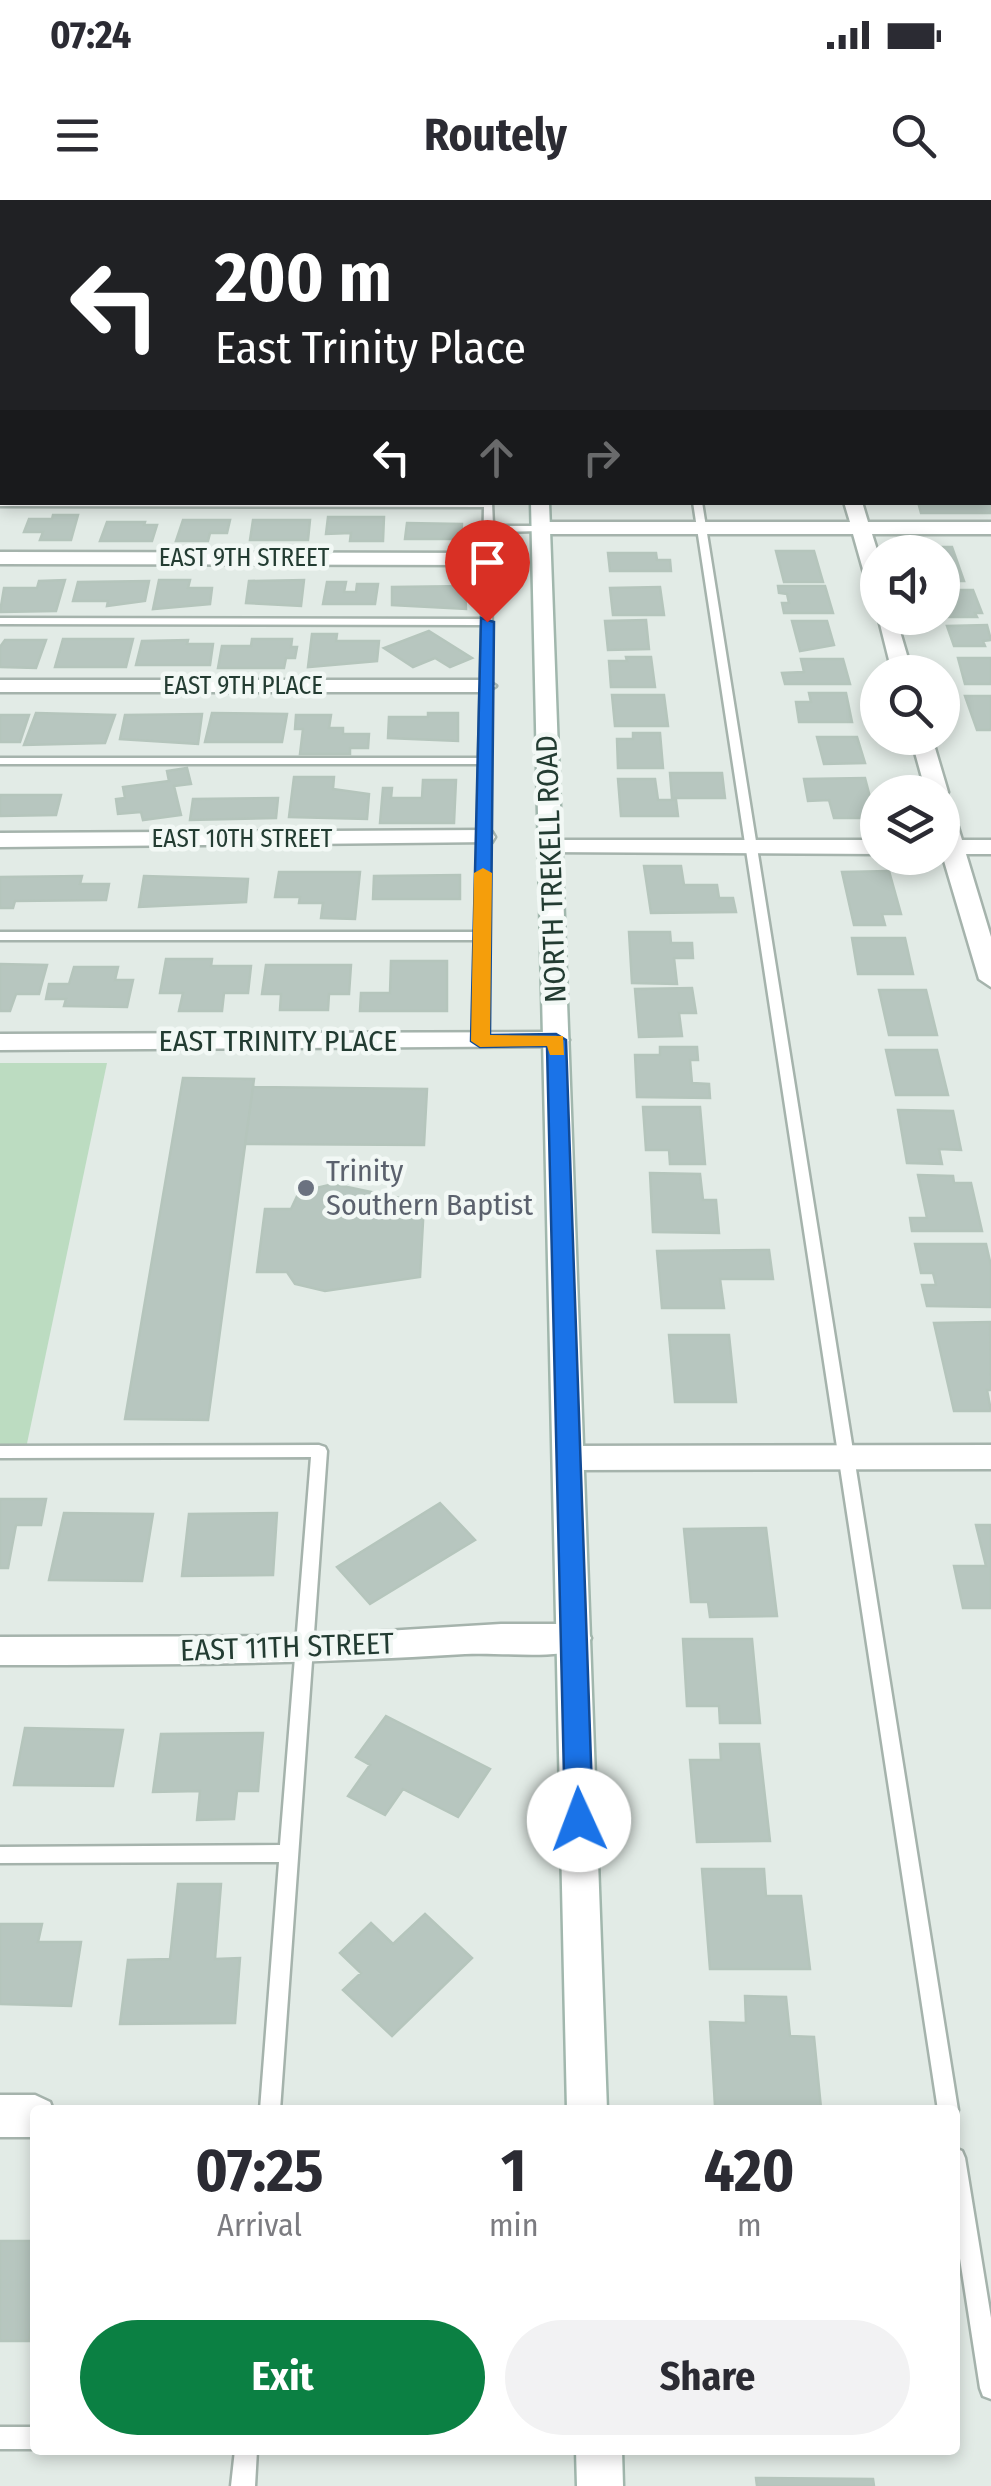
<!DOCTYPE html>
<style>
body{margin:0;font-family:"Fira Sans Condensed",sans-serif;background:#f2f2f3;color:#2b2b33;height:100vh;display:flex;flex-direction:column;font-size:38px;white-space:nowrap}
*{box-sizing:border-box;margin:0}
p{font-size:32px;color:#7c7c81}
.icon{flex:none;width:55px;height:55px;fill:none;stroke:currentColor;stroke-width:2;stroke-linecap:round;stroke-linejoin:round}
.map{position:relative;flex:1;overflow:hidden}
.panel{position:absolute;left:30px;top:1905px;width:930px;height:350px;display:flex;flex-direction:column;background:#fff;border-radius:10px;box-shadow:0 5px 15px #0003}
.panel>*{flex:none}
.banner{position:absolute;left:0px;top:0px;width:992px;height:305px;box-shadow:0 5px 15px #0003;background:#202124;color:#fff;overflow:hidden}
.buttons{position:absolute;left:860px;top:335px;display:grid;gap:20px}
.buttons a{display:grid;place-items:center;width:100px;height:100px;border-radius:50%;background:#fff;box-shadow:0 5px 15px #0003;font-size:50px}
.pin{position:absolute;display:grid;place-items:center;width:85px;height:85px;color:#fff;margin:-102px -42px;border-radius:50% 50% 50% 0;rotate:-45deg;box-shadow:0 0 10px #0007}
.pin .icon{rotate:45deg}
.me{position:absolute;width:110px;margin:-55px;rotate:358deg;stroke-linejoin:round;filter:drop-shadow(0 0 8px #0008)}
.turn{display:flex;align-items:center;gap:35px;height:210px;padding:0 50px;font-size:45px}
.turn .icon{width:130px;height:130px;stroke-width:2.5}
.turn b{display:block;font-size:70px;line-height:85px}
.lanes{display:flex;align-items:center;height:95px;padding:0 50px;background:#0003;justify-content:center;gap:50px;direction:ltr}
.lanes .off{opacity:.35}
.eta{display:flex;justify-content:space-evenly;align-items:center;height:170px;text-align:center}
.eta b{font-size:60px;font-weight:700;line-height:70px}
.button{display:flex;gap:20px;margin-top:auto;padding:20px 50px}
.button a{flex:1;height:115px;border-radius:60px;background:#0b8043;color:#fff;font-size:40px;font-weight:700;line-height:115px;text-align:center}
.button a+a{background:#f2f2f3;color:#2b2b33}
.status{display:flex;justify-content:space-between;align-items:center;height:70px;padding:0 50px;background:#fff;direction:ltr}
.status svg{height:28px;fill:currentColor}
header{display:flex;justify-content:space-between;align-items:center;height:130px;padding:0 50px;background:#fff;font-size:45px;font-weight:700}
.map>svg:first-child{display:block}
.green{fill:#bcdcc1}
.building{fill:#b7c6bf;stroke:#b5c5bc;stroke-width:2.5}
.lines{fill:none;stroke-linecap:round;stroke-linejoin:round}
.service-casing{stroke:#a5b3ac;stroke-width:5}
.minor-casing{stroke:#a5b3ac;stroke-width:5}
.secondary-casing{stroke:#a1b7ad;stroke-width:5}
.primary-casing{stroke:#c1c8c6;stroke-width:5}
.service{fill:#fff;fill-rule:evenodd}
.minor{fill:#fff;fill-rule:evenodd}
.secondary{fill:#fff;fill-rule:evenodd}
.primary{fill:#699f8b;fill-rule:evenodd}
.route{fill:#1a73e8;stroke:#114b97;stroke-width:2.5}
.slow{fill:#f59e0b}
.worship-dot{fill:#6b7280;stroke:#f2f8f5;stroke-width:4}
.labels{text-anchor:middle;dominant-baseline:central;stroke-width:9;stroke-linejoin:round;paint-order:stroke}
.far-street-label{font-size:25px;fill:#233c32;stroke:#f2f8f5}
.street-label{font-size:30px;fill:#233c32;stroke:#f2f8f5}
.worship-label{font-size:30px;fill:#5b616d;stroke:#f2f8f5;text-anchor:start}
</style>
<div class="status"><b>07:24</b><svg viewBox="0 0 49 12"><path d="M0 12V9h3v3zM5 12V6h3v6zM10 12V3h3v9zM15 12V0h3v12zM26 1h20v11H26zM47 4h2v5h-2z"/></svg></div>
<header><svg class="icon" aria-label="menu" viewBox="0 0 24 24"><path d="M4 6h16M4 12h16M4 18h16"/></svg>Routely<svg class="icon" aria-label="search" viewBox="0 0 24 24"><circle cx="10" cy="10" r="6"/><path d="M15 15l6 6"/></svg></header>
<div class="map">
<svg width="991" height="2286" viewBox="0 0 991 2286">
<rect width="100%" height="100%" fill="#e2ebe6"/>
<!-- green -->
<path class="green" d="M0,863h107l-82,390h-25z"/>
<!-- building -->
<path class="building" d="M344,0h146l-146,2z
M991,295v18h-70l-3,-11h72z
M53,315h25l-7,25h-31l3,-8h-19l5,-13h23z
M328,317h56l-1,24h-33l1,-8 -25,1z
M183,320h47l-3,13h-17l-2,8h-32z
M253,320h57l-2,20h-58z
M107,322h38l-1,3h13l-5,16h-52z
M407,323l55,1 -1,15h-56z
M917,347h35l12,34h-22v-29h-23z
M776,351h38l9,31h-39z
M608,353h48l1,7h13l1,11h-61z
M65,380l-9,31 -56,1 4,-24h33l2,-7z
M159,380h31l-2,8h24l-2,16 -57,5z
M304,380l-3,26 -55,-3 3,-22z
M149,381l-4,20 -38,5 1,-5h-35l5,-19z
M327,382h19l-2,10h12l1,-8h21l-3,20h-52z
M465,386l1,23 -74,-4v-18z
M778,386h47l8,27h-49l-2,-10h7l-2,-9 -8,-1z
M660,387l4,28h-51l-3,-27z
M942,390h31l9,23h-7l2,4h-34z
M646,420l3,29 -41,1 -3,-29z
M792,421h35l7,24 -34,6z
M987,425l4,15 -8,1 2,5h-31l-7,-20z
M429,431l43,27 -22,9 -15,-9 -22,9 -29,-19z
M312,434h25l-1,7h43l-2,20 -69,6z
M63,439h70l-7,28h-71z
M252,439h40l-1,8h6l-2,11h-9l-2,10h-66l4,-22h29z
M5,440h41l-10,28 -36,-1v-20z
M188,440l-1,4h26l-3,21h-74l6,-24z
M626,457h25l4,30h-44l-2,-26h18z
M958,458h33v26h-26z
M801,459h42l7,25h-65l-3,-11 22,-1z
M809,493h37l6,29h-53l-3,-20h15z
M612,495h52l4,31h-53z
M965,496h26v34h-14z
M36,513l79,2 -10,28 -81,2z
M212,513l75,1 -5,28h-77z
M428,513h30v28l-70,-3 1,-21h39z
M202,514l-4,30 -78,-5 5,-24z
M0,515h29l-9,27h-20z
M296,515h35l-2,13h14v6h26l-1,14h-18v6h-50l3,-25h-8z
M633,533h27l3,35h-45l-1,-29h16z
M817,537h40l8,26 -41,1z
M187,568l4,16 -17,2 7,29 -38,5 -2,-8 -23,2 -2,-15 9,-1 -2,-11 46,-6 -2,-10z
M670,573h52l3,25h-53z
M294,577h40l-1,12 36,5 -2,25 -78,-2z
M865,578l6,23h7v17h-44l-5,-18 -21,1 -4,-22z
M618,579h37l3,21h18l2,16h-57z
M423,580h33l-2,43h-74l3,-35h9l-1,10h31z
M0,595h61l-5,20 -56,1z
M278,598l-2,20 -86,2 3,-21z
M644,666h37l3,19h33l2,13h14l3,14 -85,1z
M889,671l12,43h-19l3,11h-31l-12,-53z
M279,672h81l-5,47 -34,-1 2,-15h-24l1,-6h-25z
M460,675v24h-87l1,-23z
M82,676l-2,8h29l-3,16 -91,1 -2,7h-13v-31z
M144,676l104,3 -2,23 -107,5z
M629,732h41l1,11h21l1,15h-19l3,26 -45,-1z
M852,738h53l8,36h-55z
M166,759h46l-1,7h40l-3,27h-24l-2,18h-43l4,-18h-23z
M391,761h56v50h-87l1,-18h29z
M0,764l47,1 -8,29h-23l-6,17h-10z
M266,765h85l-2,29h-20l-1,16h-48l1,-16h-19z
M74,767h44l-3,13h18l-6,27 -63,-1 2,-7h-20l3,-15h20z
M692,788l4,25h-17l3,23 -43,1 -4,-48z
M879,790h47l11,45h-48z
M660,847h37l1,13h-8l2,23 17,1 1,14 -73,-1 -2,-42h25z
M886,850h51l11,45h-52z
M183,878l71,1 -46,341 -83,-1z
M253,887l174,2 -3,56 -179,-1z
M643,907h57l5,57h-35l-1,-14h-23z
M898,910l55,1 8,39 -22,-1 3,15 -35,-1z
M650,973l50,1 3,26h13l3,33 -66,-1z
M918,975l35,1 1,7h17l11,48h-70l-2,-13h17z
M333,984l91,19 -4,74 -95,14 -30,-7 -8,-12h-30l8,-63h26l8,-17z
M915,1044h71l5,22v41l-64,-1 -5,-21h14l-3,-12h-12z
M769,1050l4,29h-53l4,29h-62l-5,-57z
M990,1122l1,68h-4l4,21h-37l-20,-88z
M669,1135h60l7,67h-61z
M0,1299h46l-5,26h-25l-8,43h-8z
M440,1303l35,37 -105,64 -33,-37z
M64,1313l89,1 -11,67 -93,-1z
M277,1313l-4,62 -91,1 7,-62z
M976,1325h15v83h-28l-9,-42h32z
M766,1328l11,88 -67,1 -2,-15h-17l-7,-73z
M683,1439h69l8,84h-40l-1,-17h-32z
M386,1516l104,53 -32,48 -55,-28 -18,26 -37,-19 22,-31 -14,-8z
M25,1528l98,2 -10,56 -99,-1z
M263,1533l-5,58h-21l-3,28 -37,1 3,-29 -47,1 8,-58z
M720,1544h39l11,97 -73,1 -7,-82h31z
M702,1669h62l2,27h35l9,73h-100z
M178,1684h43l-6,75 25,-1 -5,65 -115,1 8,-64 42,-1z
M425,1714l47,44 -80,78 -49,-46 18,-17 -21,-20 31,-30 22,21z
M0,1724h42l-4,18h43l-10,64 -71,-2z
M745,1796l41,1 4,39 24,1 7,71 -106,-2 -5,-84 36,1z
M0,2041h35v56l-6,44h-29z
M756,2278l117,1 1,7h-117z"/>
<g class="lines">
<defs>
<path id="service" d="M990,18h1v4h-1z
M0,31h2v4h-2z
M990,104h1v4h-1z
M0,163h2v4h-2z
M990,249l1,1v8l-1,-1z
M0,300l2,2h490l1,24h51l2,2 -5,3 -48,1 -8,512h-10l-1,-3 2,-101h-476v-8h476l3,-168h-479v-6h479l3,-133 -482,-1v-6l482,1 2,-112 -484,-1z
M693,302h9l256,1608 -3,7v-7h-17z
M319,1245l6,2 2,4 -47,659h-20l19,-248 -279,1v-16l280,-2 31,-388 -311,1v-12z
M955,1948l7,3 3,7 26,160v81l-8,-3 -3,-8 -25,-162z
M0,2227h35v22h-35z
M235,2250h22l-2,36h-24z"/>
<path id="minor" d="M0,0h173l1,1 -174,4z
M804,0h14v2h-14z
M2,145v15l-2,1v-15z
M990,167h1v10h-1z
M844,302h18l6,20h123v12h-119l6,19v40l-10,-6 -15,-53h-312l-9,-6 9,-6h309z
M0,352l488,1 9,6 -9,6 -488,-1z
M878,416l18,2 16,54h-20z
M0,480h486l10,6 -10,6h-486z
M911,538h21l16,54 -3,5 -3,-5h-16z
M942,604l11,7 9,29h29v14h-25l25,83v50l-12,-8 -37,-125z
M484,630l8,2 3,5 -3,5 -492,5v-14z
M551,640h327v14l-335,-2 -3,-5z
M556,832l13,8 -4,6 -565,4v-16z
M991,1245v24l-422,1 -11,-3 -5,-9 5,-9 11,-3z
M501,1424h73l12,4 5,10 -5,10c-35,12 -83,4 -121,6 -155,10 -310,11 -465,11v-28l303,-1z
M0,1895h35l15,7 3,8h-18v27h-35z"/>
<path id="secondary" d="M529,0h14v2h-14z
M531,302h18l58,1608h-40z
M576,2250h46l1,36h-46z"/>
<path id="primary" d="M990,71h1v8h-1z
M0,72h2v8h-2z"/>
</defs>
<!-- service casing -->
<use href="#service" class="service-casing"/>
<!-- minor casing -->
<use href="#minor" class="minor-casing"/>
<!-- secondary casing -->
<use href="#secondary" class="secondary-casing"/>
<!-- primary casing -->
<use href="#primary" class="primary-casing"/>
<!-- service -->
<use href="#service" class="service"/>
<!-- minor -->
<use href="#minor" class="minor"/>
<!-- secondary -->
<use href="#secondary" class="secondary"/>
<!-- primary -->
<use href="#primary" class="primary"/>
</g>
<!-- route -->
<path class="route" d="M481,418l13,4 -4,413 66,-1 10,6 27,780 -4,9 -10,3 -10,-3 -4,-9 -18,-774 -67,1 -9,-6z"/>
<!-- slow -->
<path class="slow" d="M483,668l9,5 -2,162 73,1 1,19h-14l-3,-9 -67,1 -9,-6 3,-168z"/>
<!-- markers -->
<circle class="worship-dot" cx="306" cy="988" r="10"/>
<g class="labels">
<!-- far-street labels -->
<g class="far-street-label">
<text x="244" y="358">EAST 9TH STREET</text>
<text x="243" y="486">EAST 9TH PLACE</text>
<text x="242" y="639">EAST 10TH STREET</text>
</g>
<!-- street labels -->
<g class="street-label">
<text transform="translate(551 669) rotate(-92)">NORTH TREKELL ROAD</text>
<text x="278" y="841">EAST TRINITY PLACE</text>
<text transform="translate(287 1447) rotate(-2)">EAST 11TH STREET</text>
</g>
<!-- worship labels -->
<g class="worship-label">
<text x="326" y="971">Trinity<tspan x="326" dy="34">Southern Baptist</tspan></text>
</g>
</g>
</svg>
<div class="buttons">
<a><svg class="icon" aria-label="sound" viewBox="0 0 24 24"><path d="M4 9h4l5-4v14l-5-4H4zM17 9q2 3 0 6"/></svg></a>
<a><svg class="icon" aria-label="search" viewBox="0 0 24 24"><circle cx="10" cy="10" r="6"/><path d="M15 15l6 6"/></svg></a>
<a><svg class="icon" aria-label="layers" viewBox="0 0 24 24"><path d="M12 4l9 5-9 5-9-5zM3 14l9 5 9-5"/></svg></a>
</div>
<div class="pin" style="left:487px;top:422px;background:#d93025"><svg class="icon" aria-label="arrive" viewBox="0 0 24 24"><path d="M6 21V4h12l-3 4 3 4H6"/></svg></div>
<svg class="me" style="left:579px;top:1620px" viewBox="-20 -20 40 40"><circle r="19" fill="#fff"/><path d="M0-13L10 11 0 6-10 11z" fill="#1a73e8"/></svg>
<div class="banner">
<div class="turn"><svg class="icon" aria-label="left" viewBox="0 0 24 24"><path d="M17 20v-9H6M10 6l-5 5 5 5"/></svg><div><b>200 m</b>East Trinity Place</div></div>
<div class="lanes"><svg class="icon" aria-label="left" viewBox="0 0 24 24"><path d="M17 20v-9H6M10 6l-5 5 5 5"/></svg><svg class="icon off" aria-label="ahead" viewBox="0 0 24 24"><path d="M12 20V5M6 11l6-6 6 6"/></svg><svg class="icon off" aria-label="right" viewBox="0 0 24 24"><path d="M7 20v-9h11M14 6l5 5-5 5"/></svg></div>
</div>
<section class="panel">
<div class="eta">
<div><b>07:25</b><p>Arrival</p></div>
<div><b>1</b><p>min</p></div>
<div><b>420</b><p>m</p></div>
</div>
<div class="button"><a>Exit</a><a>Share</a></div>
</section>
</div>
